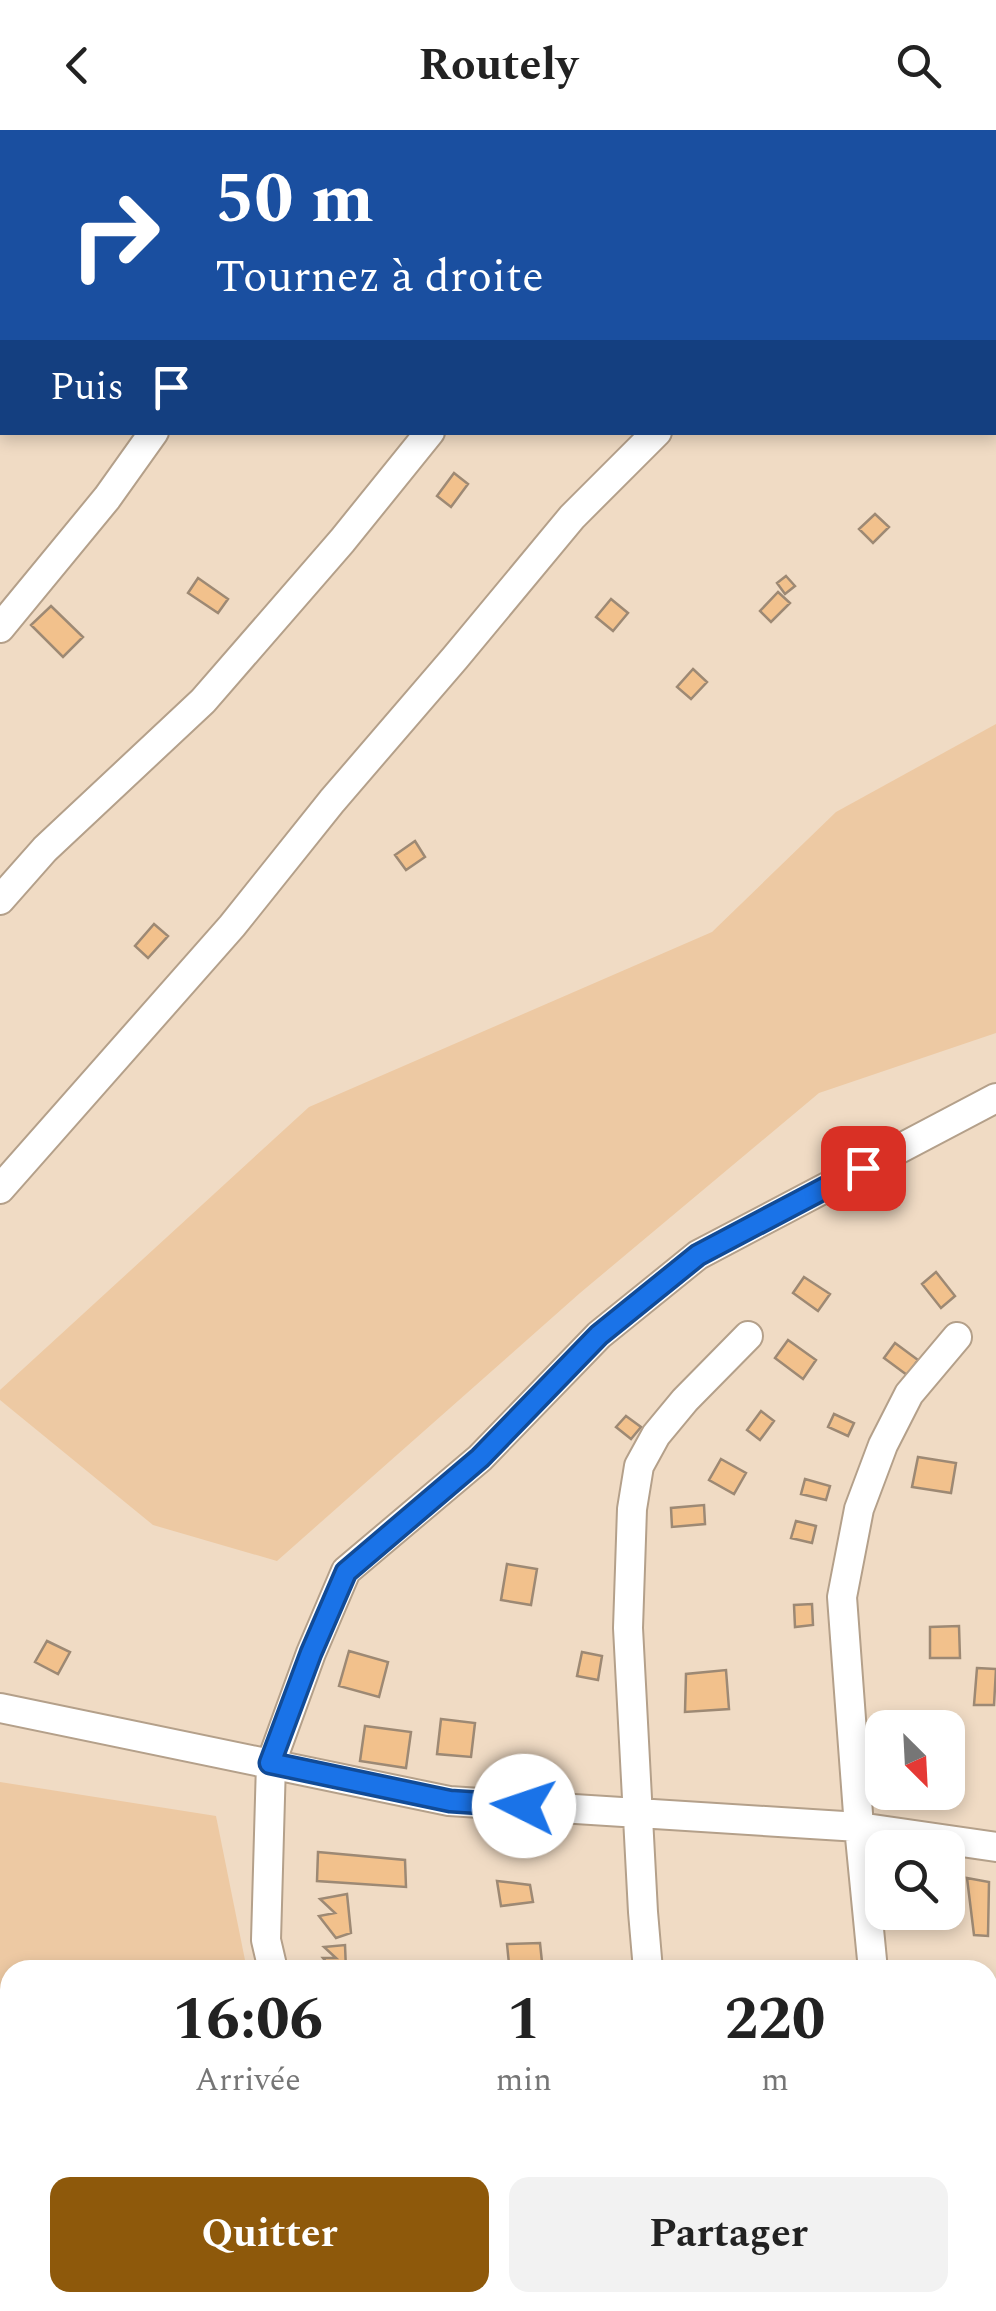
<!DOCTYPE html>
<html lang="fr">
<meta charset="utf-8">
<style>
body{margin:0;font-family:Spectral,serif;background:#f2f2f2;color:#222;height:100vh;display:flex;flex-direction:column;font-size:38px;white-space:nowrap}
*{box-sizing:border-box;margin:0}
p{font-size:32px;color:#767676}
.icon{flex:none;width:55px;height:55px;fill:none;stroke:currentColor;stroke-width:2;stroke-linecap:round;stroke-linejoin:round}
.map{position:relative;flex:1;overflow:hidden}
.drawer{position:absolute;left:0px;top:1830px;width:998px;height:352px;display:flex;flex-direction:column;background:#fff;border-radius:30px 30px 0 0;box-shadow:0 5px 15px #0003}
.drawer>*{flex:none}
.hud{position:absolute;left:0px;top:0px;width:998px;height:305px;box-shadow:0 5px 15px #0003;background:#1a4fa0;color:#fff;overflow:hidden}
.needle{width:65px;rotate:156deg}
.fabs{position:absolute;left:865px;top:1580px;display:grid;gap:20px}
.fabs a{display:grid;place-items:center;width:100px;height:100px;border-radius:20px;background:#fff;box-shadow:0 5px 15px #0003;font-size:50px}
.pin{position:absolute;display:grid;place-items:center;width:85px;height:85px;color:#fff;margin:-42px;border-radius:20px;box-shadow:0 5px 15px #0006}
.me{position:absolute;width:110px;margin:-55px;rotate:274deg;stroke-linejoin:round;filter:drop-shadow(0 0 8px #0008)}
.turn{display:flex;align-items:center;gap:35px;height:210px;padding:0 50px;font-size:45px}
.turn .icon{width:130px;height:130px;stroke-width:2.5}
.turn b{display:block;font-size:70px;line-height:85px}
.then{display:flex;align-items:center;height:95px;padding:0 50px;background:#0003;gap:20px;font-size:38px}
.eta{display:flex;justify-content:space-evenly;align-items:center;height:170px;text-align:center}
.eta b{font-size:60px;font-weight:700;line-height:70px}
.primary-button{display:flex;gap:20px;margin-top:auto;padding:20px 50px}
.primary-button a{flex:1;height:115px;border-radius:20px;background:#8e590b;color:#fff;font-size:40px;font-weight:700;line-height:115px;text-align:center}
.primary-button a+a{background:#f2f2f2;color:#222}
header{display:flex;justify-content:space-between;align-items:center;height:130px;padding:0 50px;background:#fff;font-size:45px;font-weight:700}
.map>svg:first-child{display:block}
.green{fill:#edc9a3}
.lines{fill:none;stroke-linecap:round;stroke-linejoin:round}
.stream{stroke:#a97c48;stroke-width:10}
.building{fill:#f2c18c;stroke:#9d8974;stroke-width:2.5}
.minor-casing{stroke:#b4a08a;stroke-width:32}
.minor{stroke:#fff;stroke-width:28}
.route-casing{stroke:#114b97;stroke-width:25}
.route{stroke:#1a73e8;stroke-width:18}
</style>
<header><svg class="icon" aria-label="back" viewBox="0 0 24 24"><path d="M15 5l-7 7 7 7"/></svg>Routely<svg class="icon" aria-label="search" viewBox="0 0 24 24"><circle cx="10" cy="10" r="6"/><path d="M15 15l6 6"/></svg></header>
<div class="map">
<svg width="996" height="2181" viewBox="0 0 996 2181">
<rect width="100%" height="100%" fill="#f0dbc4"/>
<!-- green -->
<path class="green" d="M996,594v309l-177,60 -239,200 -303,268 -124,-36 -153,-125v-10l309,-283 403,-175 124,-120z
M0,1652l216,34 31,154h-237v332h320l3,9h-333z"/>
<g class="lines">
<!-- stream -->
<path class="stream" d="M0,1916l10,8
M118,2181l1,-9"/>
</g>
<!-- building -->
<path class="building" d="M454,343l14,11 -17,23 -14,-11z
M875,384l14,13 -16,16 -14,-14z
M786,446l9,10 -10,8 -8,-11z
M198,448l30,21 -10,14 -30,-20z
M778,462l12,11 -19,19 -11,-11z
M611,469l17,14 -15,18 -17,-14z
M51,476l32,31 -20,20 -32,-32z
M693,539l14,13 -16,17 -14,-12z
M415,711l10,16 -19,13 -11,-15z
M154,794l14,12 -20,22 -13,-12z
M936,1142l19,24 -14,12 -19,-24z
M804,1147l26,17 -12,17 -25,-18z
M788,1210l28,20 -13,19 -28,-21z
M895,1213l23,17 -11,15 -23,-17z
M761,1281l13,10 -14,19 -13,-10z
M834,1284l20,9 -6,13 -20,-9z
M626,1286l15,11 -10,12 -15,-12z
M918,1327l38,6 -5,30 -39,-6z
M721,1329l25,14 -12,21 -25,-14z
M805,1349l25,7 -4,14 -25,-6z
M704,1375l1,19 -33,3 -1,-19z
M796,1391l20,5 -4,17 -21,-5z
M507,1434l30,5 -6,36 -30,-5z
M812,1474l1,21 -18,2 -1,-22z
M959,1496l1,32h-30v-31z
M47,1511l23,11 -12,22 -23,-12z
M349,1521l39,11 -9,35 -40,-11z
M582,1522l20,4 -4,24 -21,-4z
M977,1538l19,1 -2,36h-20z
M726,1540l3,39 -44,3 1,-38z
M441,1589l34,4 -4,34 -34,-3z
M365,1596l46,6 -5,36 -46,-7z
M318,1722l87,8 1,27 -89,-6z
M967,1748l22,4 -1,54 -14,-1z
M497,1751l33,4 3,17 -32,4z
M347,1764l4,39 -15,5 -17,-22 16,-3 -15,-14z
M540,1813l2,19 -33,2 -2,-20z
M345,1815l1,25h-13l-10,-12h13l-12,-11z
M929,2172h36l1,9h-36z"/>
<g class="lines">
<defs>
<path id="minor" d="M125,2l2,-2
M356,2l1,-2
M644,2l1,-2
M853,2l1,-2
M0,214l2,-3
M0,498l107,-130 47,-66
M0,770l45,-51 158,-148 139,-160 88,-109
M0,1059l232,-263 100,-125 123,-143 117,-141 85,-85
M0,1578l449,93 410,26 137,20
M273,1840l-7,-30 5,-177 40,-110 35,-82 134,-113 119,-123 99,-80 298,-157
M648,1840l-5,-58 -15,-284 4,-119 7,-43 17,-31 29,-35 63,-64
M873,1840l-14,-143 -17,-230 17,-88 24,-64 26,-51 48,-57
M371,2172l3,9
M692,2172l2,9
M906,2172l1,9"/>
</defs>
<!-- minor casing -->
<use href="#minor" class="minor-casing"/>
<!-- minor -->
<use href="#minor" class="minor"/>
</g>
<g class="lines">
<defs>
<path id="route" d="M524,1676l-74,-5 -180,-38 41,-110 35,-81 134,-114 119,-123 99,-80 165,-87"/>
</defs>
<!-- route casing -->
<use href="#route" class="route-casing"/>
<!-- route -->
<use href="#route" class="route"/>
</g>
</svg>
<div class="fabs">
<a><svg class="needle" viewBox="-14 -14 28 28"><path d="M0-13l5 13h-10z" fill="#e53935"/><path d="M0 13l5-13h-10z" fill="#767676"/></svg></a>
<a><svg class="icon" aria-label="search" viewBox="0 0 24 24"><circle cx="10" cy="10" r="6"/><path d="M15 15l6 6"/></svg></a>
</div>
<div class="pin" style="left:863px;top:1038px;background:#d93025"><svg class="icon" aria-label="arrive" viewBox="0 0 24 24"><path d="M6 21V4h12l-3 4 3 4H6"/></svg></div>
<svg class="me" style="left:524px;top:1676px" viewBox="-20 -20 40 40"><circle r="19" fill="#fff"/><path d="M0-13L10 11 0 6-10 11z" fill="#1a73e8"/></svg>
<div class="hud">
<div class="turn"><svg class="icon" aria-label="right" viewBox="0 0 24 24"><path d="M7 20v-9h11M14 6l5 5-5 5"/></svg><div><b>50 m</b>Tournez à droite</div></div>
<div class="then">Puis<svg class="icon" aria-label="arrive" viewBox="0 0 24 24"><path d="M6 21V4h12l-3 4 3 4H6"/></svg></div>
</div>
<section class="drawer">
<div class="eta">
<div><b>16:06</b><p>Arrivée</p></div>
<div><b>1</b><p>min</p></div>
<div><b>220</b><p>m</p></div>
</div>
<div class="primary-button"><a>Quitter</a><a>Partager</a></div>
</section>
</div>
